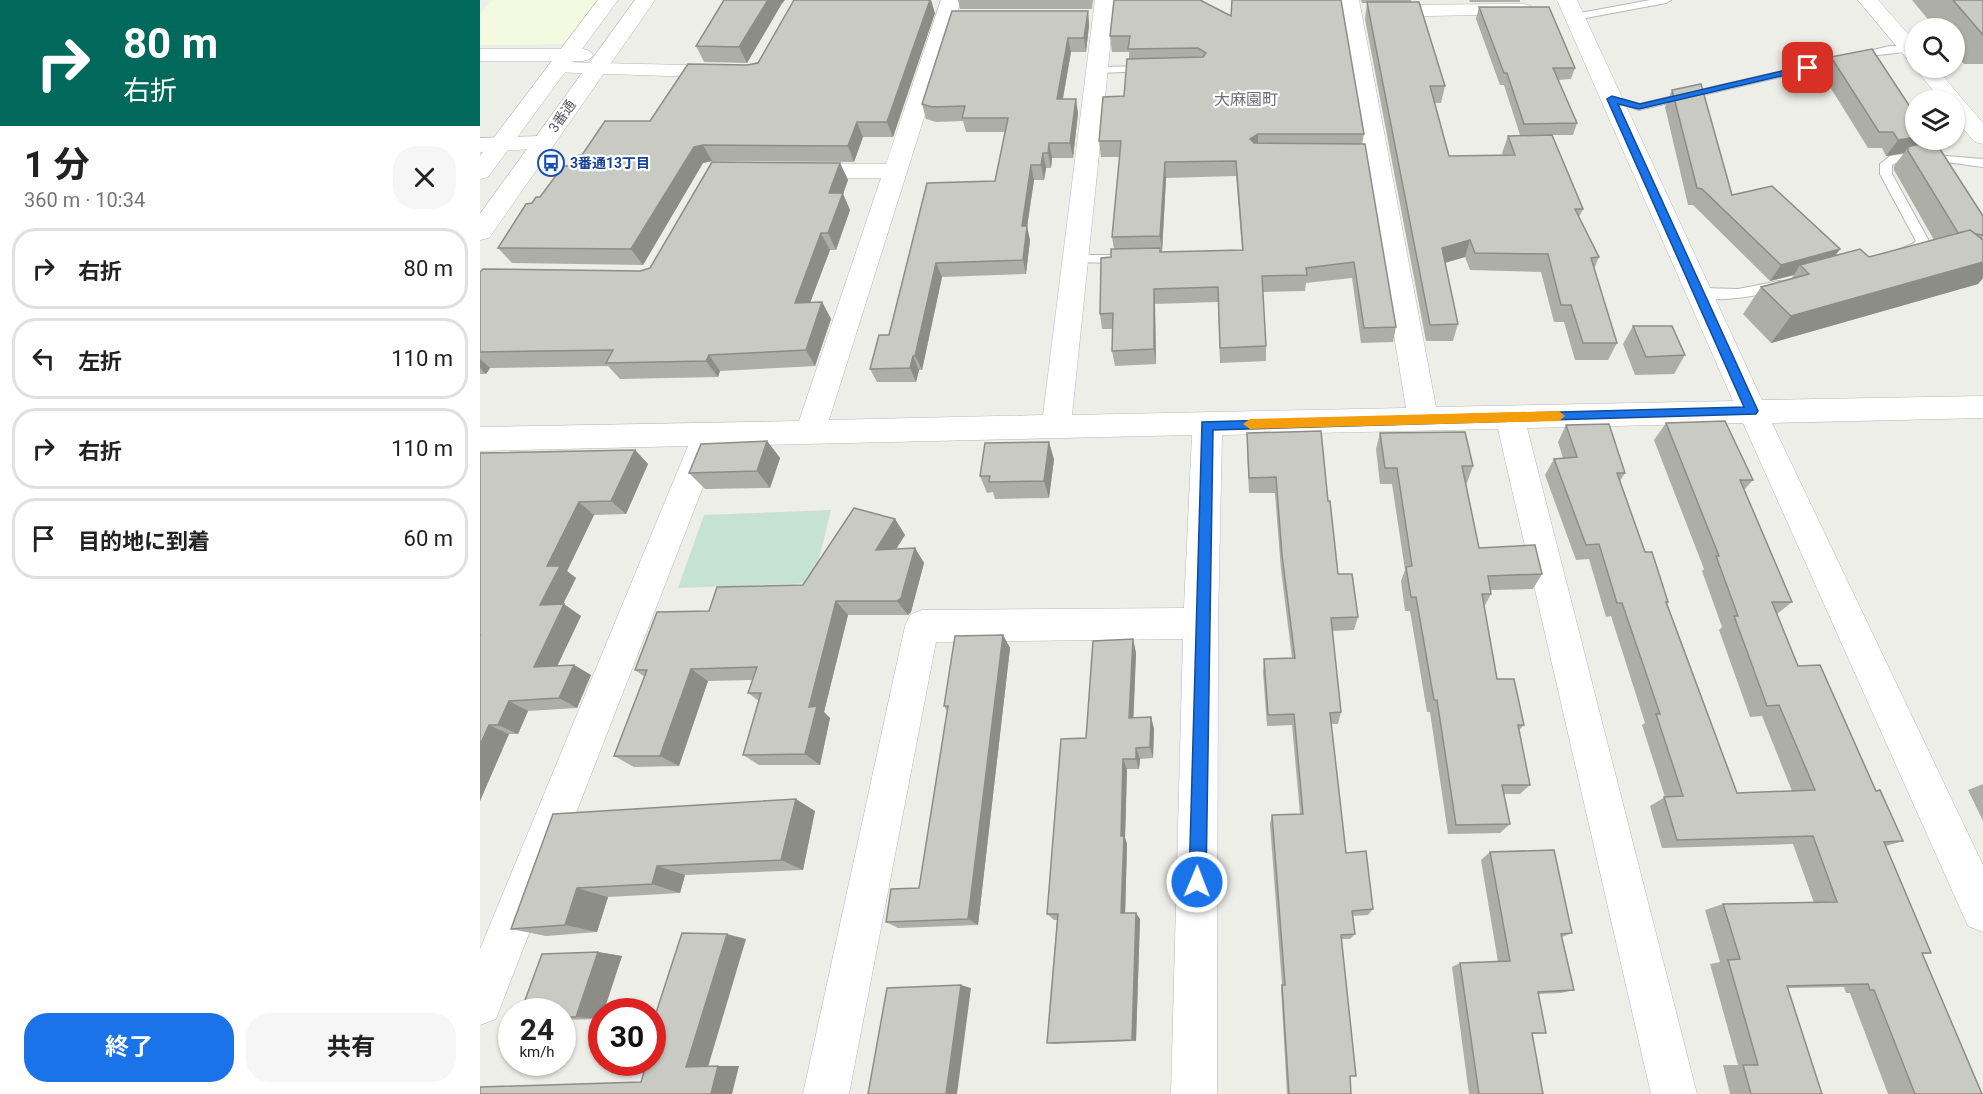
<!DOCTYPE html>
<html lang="ja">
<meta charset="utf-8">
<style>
body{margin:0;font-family:Roboto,"Noto Sans JP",sans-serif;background:#f6f6f6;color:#222;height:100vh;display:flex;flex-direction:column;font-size:22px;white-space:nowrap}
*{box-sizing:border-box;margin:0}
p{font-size:20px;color:#767676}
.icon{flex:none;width:33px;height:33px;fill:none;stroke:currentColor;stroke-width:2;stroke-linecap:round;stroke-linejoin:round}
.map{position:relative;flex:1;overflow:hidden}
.side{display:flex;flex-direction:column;background:#fff;width:480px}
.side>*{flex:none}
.hud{background:#00695c;color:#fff;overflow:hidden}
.fabs{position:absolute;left:1425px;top:18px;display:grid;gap:12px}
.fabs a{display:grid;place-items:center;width:60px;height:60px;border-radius:50%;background:#fff;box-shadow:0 2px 4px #0004;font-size:30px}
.speed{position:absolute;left:18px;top:998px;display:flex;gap:12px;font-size:30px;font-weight:700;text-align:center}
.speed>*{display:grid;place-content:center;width:78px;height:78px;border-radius:50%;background:#fff;box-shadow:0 2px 4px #0004;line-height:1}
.speed small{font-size:15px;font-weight:400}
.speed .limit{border:9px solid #d22;background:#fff;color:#111}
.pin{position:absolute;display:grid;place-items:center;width:51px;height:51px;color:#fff;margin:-26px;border-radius:12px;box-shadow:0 3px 9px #0006}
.me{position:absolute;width:66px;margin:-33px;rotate:1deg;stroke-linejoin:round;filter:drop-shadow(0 0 4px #0008)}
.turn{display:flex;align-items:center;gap:21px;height:126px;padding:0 24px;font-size:27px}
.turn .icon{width:78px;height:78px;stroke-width:2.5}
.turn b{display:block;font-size:42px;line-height:51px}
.round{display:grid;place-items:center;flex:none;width:63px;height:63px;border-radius:24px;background:#f6f6f6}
.summary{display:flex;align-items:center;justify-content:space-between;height:102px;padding:0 24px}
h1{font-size:36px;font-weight:700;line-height:45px}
.action{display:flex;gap:12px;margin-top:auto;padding:12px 24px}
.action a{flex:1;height:69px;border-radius:24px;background:#1a73e8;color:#fff;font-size:24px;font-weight:700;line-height:69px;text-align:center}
.action a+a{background:#f6f6f6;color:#222}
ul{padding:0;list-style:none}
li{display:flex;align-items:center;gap:18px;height:81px;margin:0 12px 9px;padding:0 12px;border:3px solid #e0e0e0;border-radius:24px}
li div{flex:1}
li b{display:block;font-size:22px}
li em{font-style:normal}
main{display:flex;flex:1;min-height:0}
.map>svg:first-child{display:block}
.commercial{fill:#f4fae0}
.green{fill:#c6e2d3}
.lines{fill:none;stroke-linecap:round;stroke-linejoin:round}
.lane-casing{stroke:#b7b7bb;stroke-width:2}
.street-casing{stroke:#b7b7bb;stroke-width:1}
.secondary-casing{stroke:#b8b8be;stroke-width:1}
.lane{fill:#fff;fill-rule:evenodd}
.street{fill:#fff;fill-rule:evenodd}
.secondary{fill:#fff;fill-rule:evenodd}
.wall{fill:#adaea8;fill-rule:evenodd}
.shaded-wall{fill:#8d8d88}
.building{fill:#c9cac3;stroke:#8d8d88;stroke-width:1.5}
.route{fill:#1a73e8;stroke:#114b97;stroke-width:1.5}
.slow{fill:#f59e0b}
.labels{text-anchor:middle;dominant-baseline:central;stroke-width:4.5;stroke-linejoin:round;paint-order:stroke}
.far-street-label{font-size:14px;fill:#5e5e65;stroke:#fff}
.far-transit-label{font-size:14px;font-weight:bold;fill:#164399;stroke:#fff;text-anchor:start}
.far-quarter-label{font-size:16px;fill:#6f6f77;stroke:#fff}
</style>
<main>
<section class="side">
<div class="hud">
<div class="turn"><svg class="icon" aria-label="right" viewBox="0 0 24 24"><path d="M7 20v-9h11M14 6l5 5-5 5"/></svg><div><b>80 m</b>右折</div></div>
</div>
<div class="summary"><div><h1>1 分</h1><p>360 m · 10:34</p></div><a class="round"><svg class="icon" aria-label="close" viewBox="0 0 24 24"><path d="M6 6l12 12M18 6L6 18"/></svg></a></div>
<ul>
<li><svg class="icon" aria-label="right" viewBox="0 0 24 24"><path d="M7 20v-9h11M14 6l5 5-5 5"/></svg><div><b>右折</b></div><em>80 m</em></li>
<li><svg class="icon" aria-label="left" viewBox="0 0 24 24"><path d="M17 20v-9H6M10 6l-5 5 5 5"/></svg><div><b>左折</b></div><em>110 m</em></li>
<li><svg class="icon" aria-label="right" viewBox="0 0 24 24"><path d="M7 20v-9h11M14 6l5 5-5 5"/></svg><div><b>右折</b></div><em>110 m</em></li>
<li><svg class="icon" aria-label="arrive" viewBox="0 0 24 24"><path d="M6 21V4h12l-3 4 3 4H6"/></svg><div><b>目的地に到着</b></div><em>60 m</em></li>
</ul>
<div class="action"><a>終了</a><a>共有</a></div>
</section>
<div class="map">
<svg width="1503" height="1094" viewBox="0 0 1503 1094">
<rect width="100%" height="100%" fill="#eceee7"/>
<!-- commercial -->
<path class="commercial" d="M13,0h104l-34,44 -83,1v-31z"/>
<!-- green -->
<path class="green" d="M351,510l-18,73 -135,5 26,-73z"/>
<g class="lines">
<defs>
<path id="lane" d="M1170,0h21l-5,3 -91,17 -5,-3 5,-3z
M1410,46h20l5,3c-6,4 -34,5 -45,7l-231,54 -32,-11 5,-3 27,8z
M667,66l5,3 -1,2 -54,2 -5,-3 5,-3z
M1430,153l73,6v8c-21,-2 -75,-14 -91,-2v9l37,67c-7,10 -19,18 -32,15l-1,-3c4,-7 15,-6 20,-12l-36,-67v-10l10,-8z
M595,255h47l6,4 -6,4 -52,-1 -1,-3 1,-3z
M1299,281l5,2 2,3 -2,3c-18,5 -79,18 -91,4l7,-5 38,1z"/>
<path id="street" d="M461,0h20l-132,420 214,-5 52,-415h20l-43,415 334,-7 -67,-408h20l77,407 297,-6 -176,-401h20l185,400 221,-4v22l-211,5 211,442v67l-15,-6 -225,-503 -216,5 170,666h-46l-153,-665 -276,6 -4,188 -1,471h-46l12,-455 -247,3 -87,452h-46l102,-468 5,-11 12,-5 262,-2 8,-173 -473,11 -217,557 -6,16 -16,6v-76l208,-503 -208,5v-24l319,-6 82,-243h-83l-8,-2 -4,-5 4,-5 8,-2h88z
M1044,4l7,2 3,4 -3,4 -153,3 -7,-2 -3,-4 3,-4 7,-2z
M0,49h103l7,2 3,4 -3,4 -7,2h-103z
M78,62l169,4 8,1 3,5 -3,5 -8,1 -176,-6 -4,-4 4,-4z
M63,136l8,2 3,5 -3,5 -71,4v-14z"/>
<path id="secondary" d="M118,0h20l-130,177 -8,2v-23z
M155,0h20l-166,238 -9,2v-26z
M1378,0h20l38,43v20l-7,-2z
M1436,66l20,2 47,55v21l-8,-2 -21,-24v-18h-13l-23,-28z"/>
</defs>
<!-- lane casing -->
<use href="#lane" class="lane-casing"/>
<!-- street casing -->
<use href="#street" class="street-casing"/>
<!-- secondary casing -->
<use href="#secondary" class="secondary-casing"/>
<!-- lane -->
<use href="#lane" class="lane"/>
<!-- street -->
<use href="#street" class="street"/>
<!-- secondary -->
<use href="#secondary" class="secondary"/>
</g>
<!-- wall -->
<path class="wall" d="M478,0h135l-1,9h-132z
M634,0l250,134 -2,10 34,183 -3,15 -32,1 -9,-65 -46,5 -1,8 -42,1 3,54v15l-46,2 -2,-61 -63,2 1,60 -41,2 -3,-15 1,-22h-11l-2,-15 11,-57 3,-8 -2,-12 8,-80h-19l-2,-16 25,-45 5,-37v-7h-17l-2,-16zM756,176l6,74 -80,2 4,-74z
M881,0h50v2l34,84 -4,17h-6l14,53 54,-1 -1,-2 6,-17 12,-1 -16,-50h-4l-24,-66 3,-12 96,61 -4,11 -13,1 19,43 -4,12h-21l31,74 -4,8 20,40 -5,12 23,74 -9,17h-33l-11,-38h-10l-13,-50 -71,-2 -5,-13 -20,6 13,61 -5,17h-27l-61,-322 2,-16h-5z
M989,0h51v2h-50z
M1432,0h71v64h-19l-10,-12v-24h-19z
M301,5l-34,58 -43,-1 -8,-16z
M608,11l1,14 -3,27h-15l-8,47 15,14 -5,45h-21l-1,10h-5l-2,12h-10l-7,47 3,13 -4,34 -84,3 -20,93h-3l-3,12h-39l-7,-13 19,-34 38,-152 68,-2 10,-49h-39l-3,-11 -27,1 -10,-3 -4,-15z
M455,13l-42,124h-30l-9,25 -142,-1 -9,2 -60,102 -131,-2 -14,-15 34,-45 8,-6 42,-42 68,-34 97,-56z
M1351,57l89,87 63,91v43l-5,6 -207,59 -28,-29 18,-27 30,-8 3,-4 -24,6 -77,-76h-5l-23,-98 7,-17 60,105 108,54 -5,7 34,1 65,-17 -40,-70v-4l10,-13 -18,3 -4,-8h-14l-46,-74z
M360,163l8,17 -5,14 7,16 -14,40h-6l-20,52h12l9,17 -16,47 -95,5 -2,6 -98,2 -12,-13 -118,2 -4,6h-6v-102l160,-1 10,-3z
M1153,326l52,29 -11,19 -39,1 -12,-31z
M1186,423l87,57 -9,10 48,112 -15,12 21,52 78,125 27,50 -17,5 45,107 -9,1 60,140h-94l-38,-101h-4l-2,-6 -56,1 34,106h-92l-7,-29h15l-28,-101 10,-2 -15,-52 18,-6 91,-1 -21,-59 -131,4 -12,-42 15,-9 -23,-72 3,-2 -34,-107 -5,1 -17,-58 -13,1 -31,-85 9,-16 9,-1 -5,-16 8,-17 59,48 -5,8 25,71 23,50 -1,1 70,190 55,-2 -30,-75 -12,1 -31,-87 3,-3 -20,-56 2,-2 -50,-129z
M767,433l81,68 10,73 20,43 -4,13 -22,1 9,81 -3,12h-7l15,129 27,56 -5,6 -15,1 2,18 -5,5h-8l9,155h-64l-6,-106 1,-3 -12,-161 2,-9 28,-1 -8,-89 -25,1 -4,-54 1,-13 28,-1 -11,-88 -6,-77h-26l-2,-44z
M900,433l93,33 -6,17h-1l13,65 63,26 -9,15 -43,1 1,4 -7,13 13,72 27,46 -5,5 11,55 -10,9h-16l6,30 -10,9 -52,1 -18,-122h-3l-17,-101h-5l-4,-30 4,-11 -13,-86h-12l-4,-35z
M287,441l13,17 -10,30 -65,1 -16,-16z
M155,450l13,14 -22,50 -32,1 -27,56 9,7 -13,26 18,12 -24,50 17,-1 17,10 -14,33 -49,3 -10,23h-9l-29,67v-348z
M574,459l-5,39 -54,1 -2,-7 -6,1 -7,-17z
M415,519l10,16 -9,14 19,-1 9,15 -13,49 -3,3h-60l-24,97 6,6 -10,47h-61l-16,-10 16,-54 -11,-8 4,-13 -44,1 -29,85 -45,1 -20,-11 31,-79 -10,-7 74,-59 94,-26z
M523,635l7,13 -32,277 -80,3 -12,-6 33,-34 28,-177 -3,-5z
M653,639l3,14 -3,65 18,-1 3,12 -1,29 -13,1 -1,10h-12l-2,69 2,6 -2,69 15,6 -4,122 -82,3 -7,-1 10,-123h-3l-7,-6 39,-176z
M1503,784v37l-15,-31z
M335,811l-12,59 -118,5 -5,18 -72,4 -11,35 -51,4 -35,-7 42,-115z
M1010,852l82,81 -10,4 12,53 -13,3 -23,1 8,39 -14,1 11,60h-74l-17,-127 8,-4 38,-1 -17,-102z
M118,952l24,4 -20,55v8l-40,1v-9z"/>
<!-- shaded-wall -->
<path class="shaded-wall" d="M288,0h17l-4,5 -34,58 -8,-16z
M450,0h1l4,13 -42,124 -6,-15z
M608,11l1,14 -3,27 -2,-14z
M588,38l3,14 -11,62 -3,-15z
M596,99l2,14 -5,45 -3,-15z
M377,122l6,15 -9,25 -6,-16z
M778,134v16l-8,-11z
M1436,137v3h8l-9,11 -7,-4 -4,6 -18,3 12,-16z
M569,143l3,15 -1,10 -3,-15z
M223,145l9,16 -9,2 -60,102 -12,-16 63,-102z
M563,153l3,15 -2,12 -3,-15z
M685,162l1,16 -4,74 -2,-16z
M360,163l8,17 -5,14 7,16 -14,40 -8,-17 1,-40z
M551,165l3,15 -7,47 3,13 -4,34 -3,-14 -1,-34z
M341,233l9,17 -26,69 -9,-16z
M990,240l-5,17 -28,8 5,-17z
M1360,249l-12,17 -28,-1 -6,10 -24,6 11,-16z
M1503,262v16l-5,6 -207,59 20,-27z
M456,263l6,14 -20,93 -7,-14z
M674,289l1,15 1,60 -2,-15z
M342,302l9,17 -16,47 -9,-16z
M229,355l11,16 -2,6 -12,-16z
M433,356l6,14 -3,12 -6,-14z
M0,359l10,9 -4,6 -6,-6z
M287,441l13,17 -10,30 -13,-17z
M569,442l5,17 -5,39 -5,-17z
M155,450l13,14 -22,50 -15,-13z
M99,502l15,13 -27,56 9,7 -19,38 -17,-11 7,-39z
M415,519l10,16 -19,30 -10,-15z
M435,548l9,15 -13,49 -3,3 -11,-14z
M356,601l12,14 -24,97 6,6 -10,47 -15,-11 4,-47z
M84,604l17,12 -29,61 -18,-10z
M523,635l7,13 -32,277 -10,-6z
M653,639l3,14 -3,77 -4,-12z
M94,665l17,10 -14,33 -18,-10z
M211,669l17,12 -29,85 -19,-10z
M29,701l19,10 -10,23 -20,-9z
M671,717l3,12 -1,29 -3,-11z
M9,725l20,9 -29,67v-56z
M656,748l4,11 -1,10 -3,-10z
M643,759l4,10 -2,69 2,6 -2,74 -4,-5v-77z
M316,799l19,12 -12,59 -22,-10z
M177,866l28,9 -5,18 -28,-9z
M97,888l31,9 -11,35 -32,-7z
M656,913l4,6 -4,122 -4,-1z
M247,934l19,5 -38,128h-22z
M118,952l24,4 -18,55h-2v8l-26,-2z
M481,985l10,3 -14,106h-11z
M238,1066h21l-7,28h-21z"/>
<!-- building -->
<path class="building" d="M244,0h44l-29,47 -43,-1z
M314,0h136l-43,122h-30l-9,24 -145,-1 -9,2 -63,102 -133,-1 28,-44 6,-1 4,-6h4l23,-31h8l8,-11h3l23,-34h45l38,-57 59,1 11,-2z
M634,0h86l31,16 1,-16h109l23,134h-106l-8,5 4,4 111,1 31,183 -32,1 -10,-66 -48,6 1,7 -45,1 4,70 -46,2 -2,-61 -64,2v60l-42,2 1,-38 -13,1 1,-56 10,-1v-8l49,-1v4l83,-2 -7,-89 -71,1 -5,74 -48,1 9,-96h-22l4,-44 21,-1 3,-37 76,-2 3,-4 -8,-5 -70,1 2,-13h-20z
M1473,0h30v35z
M887,2h52l26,84h-15l19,70 66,-1 -7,-19 44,-1 31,74h-8l24,48 -8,1 26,85h-34l-12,-38h-10l-13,-51 -73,-1 -5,-13 -28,8 16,76 -28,1z
M999,7h70l26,61h-22l24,55 -53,1 -17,-51h-3z
M472,11h136l-4,27h-16l-11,61h19l-6,44h-21l-1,10h-5l-2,12h-10l-9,61h5l-4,34 -87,3 -21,93h-2l-3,12 -40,1 9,-34h10l38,-152 68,-2 13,-63h-46l3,-12 -33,1 -10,-3z
M1392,49l44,67v21l-18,3 -5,-8h-14l-48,-75z
M1221,84l31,111 40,-9 68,63 -59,16 -79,-76 -5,-1 -25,-98z
M1456,143l47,73v19l-7,-1 -6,-4 -12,3 -50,-82v-4l7,-2z
M232,162l128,1 -11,30h14l-15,40h-7l-26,70 27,-1 -16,48 -97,5 -3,6 -100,2 7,-13 -133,2v-80l3,-3 157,2 10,-3z
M1490,230l13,10v22l-192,54 -30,-29 48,-13 -9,-9 60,-16 9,8z
M1153,326h39l13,29 -39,2z
M1245,421l28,59h-13l52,122h-20l26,64 22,-1 56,126 4,-1 23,51 -19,1 47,111h-9l60,141h-67l-41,-104h-4l-2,-6 -81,2 35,108h-71l-8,-29h15l-30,-105 12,-1 -17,-55 114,-2 -24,-66 -136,4 -13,-43 19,-1 -27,-82h4l-38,-111h-5l-18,-59 -13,1 -32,-86 23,-2 -11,-32 43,-1 16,49h-8l28,79h7l16,50h-2l71,191 78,-3 -36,-85 -12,1 -33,-90h4l-22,-60h3l-53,-133z
M841,431l7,70h2l8,73h14l6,43 -27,1 10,94 -11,1 16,140 20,-2 7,58 -21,2 3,23 -14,1 15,141h-6l1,18h-62l-7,-109h3l-13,-170 31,-1 -9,-100 -26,1 -4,-56 31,-1 -13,-103 -6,-78 -27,1 -2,-45z
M985,432l8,34h-11l17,82 56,-3 7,29 -54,2 3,18h-9l15,85h17l10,46h-6l12,60h-28l8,39 -54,1 -19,-125h-3l-18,-103h-5l-5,-30 6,-1 -15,-98h-12l-5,-35z
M287,441l-10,30 -68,2 12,-29z
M569,442l-5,39 -55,1 1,-6h-10l5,-33z
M155,450l-24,51 -32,1 -32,64h13l-20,39 24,-1 -30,63 40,-2 -15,33 -50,3 -11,24h-9l-9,20v-110h1h-1v-182z
M374,508l41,11 -19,31 39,-2 -14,50 -4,3h-61l-27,106 8,-1 -12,48 -62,1 18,-62h-13l9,-26 -66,2 -31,87h-46l33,-86h-12l22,-58 52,-1 8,-24 86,-2z
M523,635l-35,284 -82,3 5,-33 28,-1 29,-182h-4l11,-70z
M653,639l-4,79 22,-1 -1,30 -14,1v11h-13l-2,77h3l-3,77h15l-4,127 -85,3 11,-129h-11l14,-175 25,-1 7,-97z
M316,799l-15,61 -124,6 -5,18 -75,4 -12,37 -54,4 42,-115z
M1074,850l18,83 -11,1 13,56 -36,2 8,41h-14l11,61h-64l-19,-131 50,-2 -20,-109z
M202,933l45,1 -41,133 32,-1 -7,28h-231v-7l161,-5 6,-20h5v-18l8,-25h-6z
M118,952l-22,65h-14v-6h-41l21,-57z
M481,985l-15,109h-78l19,-106z"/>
<!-- route -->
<path class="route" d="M1328,65l4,3 -1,1 -172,40 -21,-5 140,307 -2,3 -543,16 -7,452 -3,6 -6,3 -6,-3 -2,-6 13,-460 542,-15 -137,-308 5,-3 28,8z"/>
<!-- slow -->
<path class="slow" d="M1079,411l6,5 -6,5 -309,8 -7,-5 7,-5z"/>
<!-- icons -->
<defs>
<symbol id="bus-ring" viewBox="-11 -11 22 22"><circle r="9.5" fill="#fff" stroke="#1a4fb4" stroke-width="1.5"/><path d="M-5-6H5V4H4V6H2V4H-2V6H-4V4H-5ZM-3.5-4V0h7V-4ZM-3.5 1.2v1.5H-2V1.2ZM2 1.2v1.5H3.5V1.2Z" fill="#1a4fb4"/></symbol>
</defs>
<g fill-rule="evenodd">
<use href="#bus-ring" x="56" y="148" width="30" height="30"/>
</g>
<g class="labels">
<!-- far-street labels -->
<g class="far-street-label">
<text transform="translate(82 116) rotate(-55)">3番通</text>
</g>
<!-- far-transit labels -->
<g class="far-transit-label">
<text x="90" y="163">3番通13丁目</text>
</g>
<!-- far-quarter labels -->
<g class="far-quarter-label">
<text x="766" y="99">大麻園町</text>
</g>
</g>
</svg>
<div class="fabs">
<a><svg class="icon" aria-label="search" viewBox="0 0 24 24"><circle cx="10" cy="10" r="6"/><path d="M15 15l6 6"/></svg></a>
<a><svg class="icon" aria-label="layers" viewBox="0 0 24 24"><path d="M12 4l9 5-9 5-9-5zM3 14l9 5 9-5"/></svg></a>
</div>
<div class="speed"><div>24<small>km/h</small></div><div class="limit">30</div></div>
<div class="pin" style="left:1328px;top:68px;background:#d93025"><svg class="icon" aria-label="arrive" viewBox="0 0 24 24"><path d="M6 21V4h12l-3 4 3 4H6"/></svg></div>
<svg class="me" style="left:717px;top:882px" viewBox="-20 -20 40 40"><circle r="17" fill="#1a73e8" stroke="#fff" stroke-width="3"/><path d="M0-11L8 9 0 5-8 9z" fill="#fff"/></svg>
</div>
</main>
